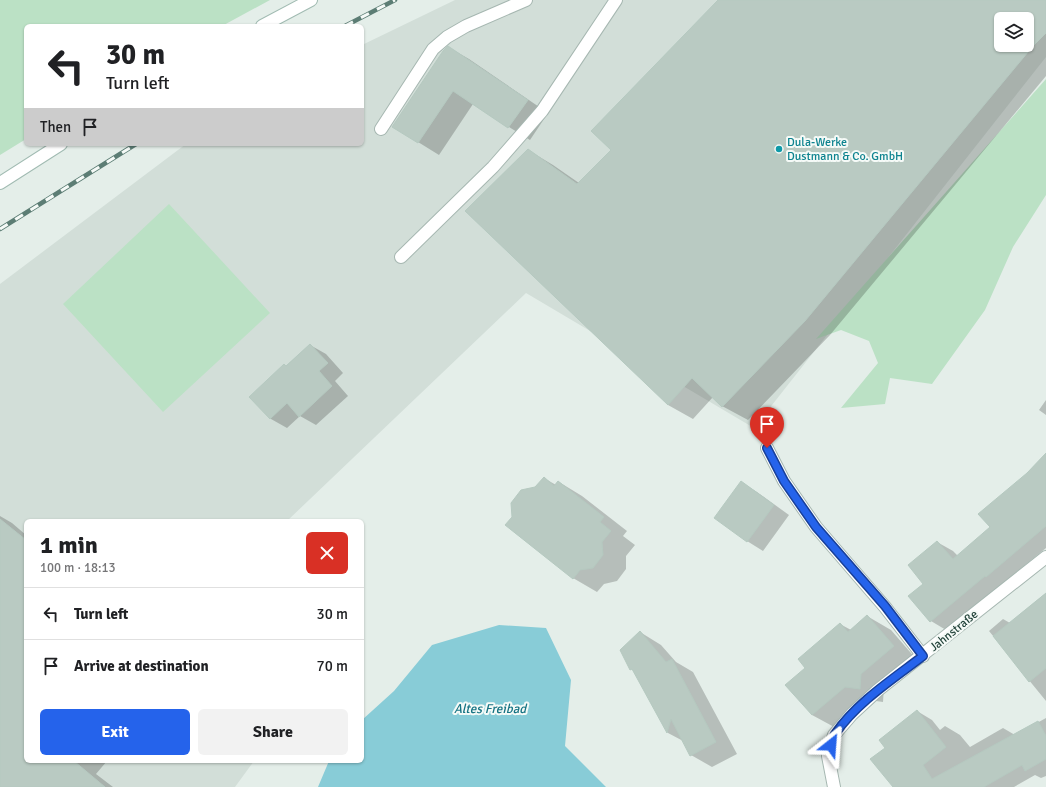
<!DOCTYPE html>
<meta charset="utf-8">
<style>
body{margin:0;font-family:Signika,sans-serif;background:#f2f2f2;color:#202124;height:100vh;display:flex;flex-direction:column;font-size:15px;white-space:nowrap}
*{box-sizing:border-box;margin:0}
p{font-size:13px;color:#757577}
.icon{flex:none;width:22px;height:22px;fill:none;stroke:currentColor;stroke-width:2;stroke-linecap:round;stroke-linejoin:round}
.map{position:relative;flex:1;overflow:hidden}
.details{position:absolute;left:24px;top:519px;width:340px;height:244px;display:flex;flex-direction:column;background:#fff;border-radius:6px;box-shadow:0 1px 3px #0004}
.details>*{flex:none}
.hud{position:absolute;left:24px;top:24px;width:340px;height:122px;border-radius:6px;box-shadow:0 1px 3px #0004;background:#fff;color:#202124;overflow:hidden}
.buttons{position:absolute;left:994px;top:12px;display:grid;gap:8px}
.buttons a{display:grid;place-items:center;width:40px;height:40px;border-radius:6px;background:#fff;box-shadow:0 1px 3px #0004;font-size:20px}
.pin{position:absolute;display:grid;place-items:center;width:34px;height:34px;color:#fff;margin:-41px -17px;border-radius:50% 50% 50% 0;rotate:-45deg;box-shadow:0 0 4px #0007}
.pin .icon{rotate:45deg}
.me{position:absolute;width:44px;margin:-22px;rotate:28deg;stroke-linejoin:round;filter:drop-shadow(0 0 3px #0008)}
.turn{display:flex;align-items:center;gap:14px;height:84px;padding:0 16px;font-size:18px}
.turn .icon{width:52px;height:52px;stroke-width:2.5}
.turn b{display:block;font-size:28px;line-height:34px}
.then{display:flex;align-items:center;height:38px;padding:0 16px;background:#0003;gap:8px;font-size:15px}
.round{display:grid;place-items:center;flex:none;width:42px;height:42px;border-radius:6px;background:#f2f2f2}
.headline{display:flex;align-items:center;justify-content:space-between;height:68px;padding:0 16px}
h1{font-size:24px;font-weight:800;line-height:30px}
.button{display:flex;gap:8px;margin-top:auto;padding:8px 16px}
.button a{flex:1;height:46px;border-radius:6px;background:#2563eb;color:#fff;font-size:16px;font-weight:800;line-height:46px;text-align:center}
.button a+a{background:#f2f2f2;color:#202124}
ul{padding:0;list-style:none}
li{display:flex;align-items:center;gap:12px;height:52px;padding:0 16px;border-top:1px solid #e0e0e0}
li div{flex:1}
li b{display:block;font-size:15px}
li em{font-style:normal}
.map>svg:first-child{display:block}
.built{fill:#d2ded8;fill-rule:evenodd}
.green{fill:#bbe1c5}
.water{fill:#88ccd7}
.shadow{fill:#0003;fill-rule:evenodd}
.building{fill:#b9cac2;stroke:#b5c9c0;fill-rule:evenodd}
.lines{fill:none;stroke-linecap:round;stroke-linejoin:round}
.lane-casing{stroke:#a6b7b1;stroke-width:14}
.street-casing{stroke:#a6b7b1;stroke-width:14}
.secondary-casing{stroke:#a1bbb2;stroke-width:14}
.lane{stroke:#fff;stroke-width:12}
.street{stroke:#fff;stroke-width:12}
.secondary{stroke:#fff;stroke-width:12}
.rail-casing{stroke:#5c7d74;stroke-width:4.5}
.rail{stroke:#f5faf7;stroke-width:3;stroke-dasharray:9;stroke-linecap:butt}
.route-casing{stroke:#184099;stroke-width:10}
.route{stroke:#2563eb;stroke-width:7}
.culture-dot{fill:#0f9aa8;stroke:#f5faf7;stroke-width:1.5}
.labels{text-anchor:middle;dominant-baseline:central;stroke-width:4;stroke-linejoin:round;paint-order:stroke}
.culture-label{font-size:12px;fill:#0d838f;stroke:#f5faf7;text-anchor:start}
.street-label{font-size:12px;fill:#214239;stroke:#f5faf7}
.water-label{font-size:13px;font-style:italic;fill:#167383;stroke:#f5faf7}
</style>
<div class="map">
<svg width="1046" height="787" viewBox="0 0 1046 787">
<rect width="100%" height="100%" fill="#e4eee9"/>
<!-- built -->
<path class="built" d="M455,0h591v57l-292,371 -228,-135 -239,228h-261v240h228l-19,26h-235v-503l186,-140h176v-99zM1001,19h26v26h-26z"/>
<!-- green -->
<path class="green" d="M0,0h270l-48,26h-196v113l-26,16z
M1046,79v116l-33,52 -28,63 -53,74 -42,-6 -5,26 -44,4 37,-45 -9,-22 -28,-11 -25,9z
M169,204l101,109 -107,99 -100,-108z"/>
<!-- water -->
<path class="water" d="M499,625l47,3 25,52 -6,66 41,41h-288l11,-26h33v-41l32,-29 38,-46z"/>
<!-- shadow -->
<path class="shadow" d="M719,0h327v76l-216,259 -82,85 -26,-14 -9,-9 -20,22 -25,-14 -140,-255 25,15 26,18 33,-33zM1001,19h26v26h-26z
M448,47l21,12 79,54 -18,27 -21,-13 -36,-23 -34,51 -21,-13z
M310,345l16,9 17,19 -8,8 13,15 -32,29 -16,-9 -13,12 -16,-9 -20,-22z
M1046,400v15l-7,-5z
M1046,454v94l-100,82 -15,-9 -21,-25 14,-12 13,-42 16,9 5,5 33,-29 36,-53z
M544,478l12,7 3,-3 23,14 45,35 -4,5 12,9 -9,11v13l-9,12 -13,3 -7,8 -24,-14 -37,-90z
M741,482l16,10 32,23 -26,36 -16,-10z
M0,516l12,7 14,12v226h81l-11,13 17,13h-113z
M1046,593v108l-57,-70 14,-12 7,4z
M867,616l24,14 26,30 -33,27 -1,15 -14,-2 -33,28 -24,-13 -5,-47 33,-44 11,6z
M640,632l21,13 15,17 17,10 44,82 -25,13 -21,-12 -6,-13 -17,-9 -33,-62 -4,-2z
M917,711l15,9 8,10 5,-4 15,9 10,12 33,-19 12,7 31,-17v58l-5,2 -6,-3 -21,12h-106l-22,-39z"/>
<!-- building -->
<path class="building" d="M718,0h328v33l-13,13 -228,275 -83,86 -30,-29 -24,27 -203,-194 63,-62 49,35 34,-34 -20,-19zM1001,19h26v26h-26z
M448,46l80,54 -20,28 -55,-37 -35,52 -26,-16 51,-76z
M310,344l18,19 -9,8 13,15 -33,31 -12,-14 -17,16 -21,-22 35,-33 2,2z
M1046,453v73l-60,51 -1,-1 -55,46 -22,-26 15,-12 -15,-19 29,-24 16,18 37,-32 -12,-13 49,-41z
M544,477l10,9 4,-5 46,36 -4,5 11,9 -9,11 1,13 -10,13 -13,2 -7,9 -68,-54 7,-8 -1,-14 10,-13 14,-3z
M741,481l33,24 -27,37 -33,-24z
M0,519l26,21v221h48l31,26h-105z
M1046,593v75l-17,14 -36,-46z
M867,615l27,31 -33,28 -1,15 -15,-2 -33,28 -27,-30 20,-17 -7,-9 42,-36 8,9z
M640,631l26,31 6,-3 44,83 -26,14 -19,-37 -4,14 -35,-64 -2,1 -10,-20z
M917,710l29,37 -23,18 9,14 106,-58 8,15v23l-21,12 -3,-6 -38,22h-91l-23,-28 15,-11 -6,-8z"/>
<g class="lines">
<defs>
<path id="lane" d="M381,129l52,-80 14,-12 19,-11 60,-26
M401,257l92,-90 49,-56 74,-111
M767,448l17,33 32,46 69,80 38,49"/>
<path id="street" d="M834,787l-6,-31 6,-21 18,-21 26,-24 168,-133"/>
<path id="secondary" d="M262,26l49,-26
M0,183l61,-39"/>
</defs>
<!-- lane casing -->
<use href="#lane" class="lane-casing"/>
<!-- street casing -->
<use href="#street" class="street-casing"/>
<!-- secondary casing -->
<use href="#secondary" class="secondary-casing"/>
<!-- lane -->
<use href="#lane" class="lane"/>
<!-- street -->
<use href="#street" class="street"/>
<!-- secondary -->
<use href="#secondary" class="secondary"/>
<defs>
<path id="rail" d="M345,26l50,-26
M0,229l136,-85"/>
</defs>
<!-- rail casing -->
<use href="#rail" class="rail-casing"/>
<!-- rail -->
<use href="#rail" class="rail"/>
</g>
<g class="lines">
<defs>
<path id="route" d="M767,448l17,33 32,46 69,79 38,50c-30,23 -67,47 -88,78 -2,3 -3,8 -4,11"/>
</defs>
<!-- route casing -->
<use href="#route" class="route-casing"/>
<!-- route -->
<use href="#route" class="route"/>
</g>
<!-- markers -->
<circle class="culture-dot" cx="779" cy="149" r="4"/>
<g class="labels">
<!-- culture labels -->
<g class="culture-label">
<text x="787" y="142">Dula-Werke<tspan x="787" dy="14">Dustmann &amp; Co. GmbH</tspan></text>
</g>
<!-- street labels -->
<g class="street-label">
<text transform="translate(954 631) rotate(-39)">Jahnstraße</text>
</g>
<!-- water labels -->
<g class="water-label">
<text x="490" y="709">Altes Freibad</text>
</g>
</g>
</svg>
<div class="buttons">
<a><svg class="icon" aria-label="layers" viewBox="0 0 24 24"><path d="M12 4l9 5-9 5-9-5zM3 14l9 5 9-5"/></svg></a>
</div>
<div class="pin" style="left:767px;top:448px;background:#d93025"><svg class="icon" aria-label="arrive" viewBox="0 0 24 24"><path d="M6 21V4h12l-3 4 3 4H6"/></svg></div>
<svg class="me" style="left:831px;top:745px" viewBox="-20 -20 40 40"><path d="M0-17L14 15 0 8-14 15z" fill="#2563eb" stroke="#fff" stroke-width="4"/></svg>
<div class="hud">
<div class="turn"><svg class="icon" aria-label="left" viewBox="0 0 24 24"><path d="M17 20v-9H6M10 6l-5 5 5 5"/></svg><div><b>30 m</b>Turn left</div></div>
<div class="then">Then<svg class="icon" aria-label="arrive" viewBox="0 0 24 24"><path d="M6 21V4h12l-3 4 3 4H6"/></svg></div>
</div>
<section class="details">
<div class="headline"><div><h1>1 min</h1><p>100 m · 18:13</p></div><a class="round" style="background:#d93025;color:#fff"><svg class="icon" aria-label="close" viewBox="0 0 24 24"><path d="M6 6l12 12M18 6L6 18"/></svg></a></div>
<ul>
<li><svg class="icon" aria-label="left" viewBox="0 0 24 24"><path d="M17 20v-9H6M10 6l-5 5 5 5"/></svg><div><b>Turn left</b></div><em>30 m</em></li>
<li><svg class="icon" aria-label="arrive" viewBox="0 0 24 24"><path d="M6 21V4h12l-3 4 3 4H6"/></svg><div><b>Arrive at destination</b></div><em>70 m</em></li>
</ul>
<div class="button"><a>Exit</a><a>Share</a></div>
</section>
</div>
